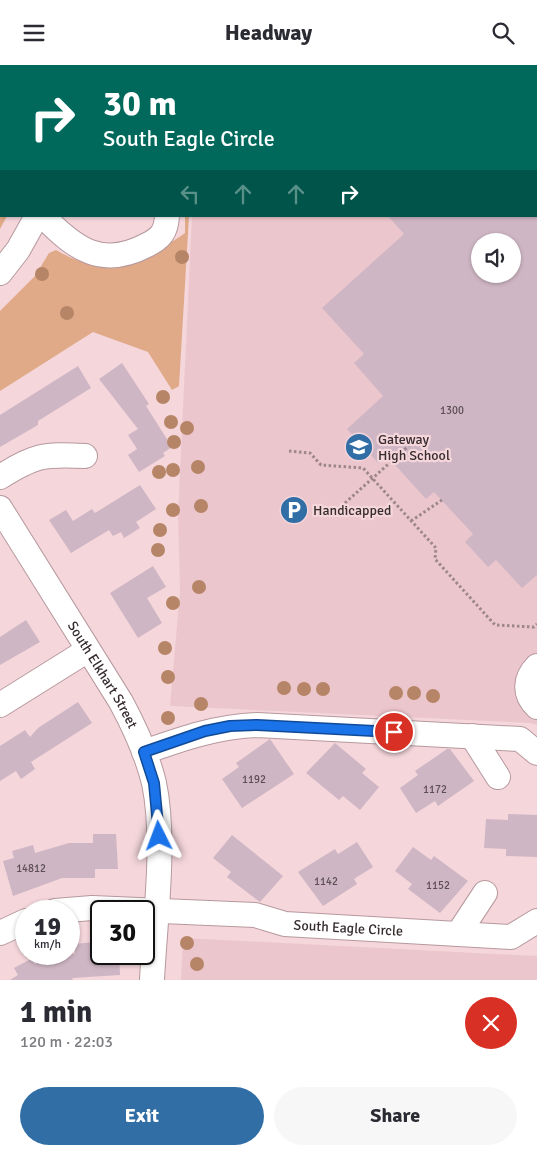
<!DOCTYPE html>
<meta charset="utf-8">
<style>
body{margin:0;font-family:Signika,sans-serif;background:#f7f7f7;color:#2b2b33;height:100vh;display:flex;flex-direction:column;font-size:19px;white-space:nowrap}
*{box-sizing:border-box;margin:0}
p{font-size:16px;color:#7c7c81}
.icon{flex:none;width:28px;height:28px;fill:none;stroke:currentColor;stroke-width:2;stroke-linecap:round;stroke-linejoin:round}
.map{position:relative;height:915px;overflow:hidden}
.panel{display:flex;flex-direction:column;background:#fff;flex:1}
.panel>*{flex:none}
.hud{position:absolute;left:0px;top:0px;width:538px;height:152px;box-shadow:0 1px 4px #0004;background:#00695c;color:#fff;overflow:hidden}
.fabs{position:absolute;left:471px;top:168px;display:grid;gap:10px}
.fabs a{display:grid;place-items:center;width:50px;height:50px;border-radius:50%;background:#fff;box-shadow:0 1px 4px #0004;font-size:25px}
.speed{position:absolute;left:15px;top:835px;display:flex;gap:10px;font-size:25px;font-weight:700;text-align:center}
.speed>*{display:grid;place-content:center;width:65px;height:65px;border-radius:50%;background:#fff;box-shadow:0 1px 4px #0004;line-height:1}
.speed small{font-size:12px;font-weight:400}
.speed .limit{border:2px solid #111;border-radius:8px;background:#fff;color:#111}
.pin{position:absolute;display:grid;place-items:center;width:42px;height:42px;color:#fff;margin:-21px;border:2px solid #fff;border-radius:50%;box-shadow:0 1px 5px #0007}
.me{position:absolute;width:55px;margin:-28px;rotate:357deg;stroke-linejoin:round;filter:drop-shadow(0 0 4px #0008)}
.turn{display:flex;align-items:center;gap:18px;height:105px;padding:0 20px;font-size:22px}
.turn .icon{width:65px;height:65px;stroke-width:2.5}
.turn b{display:block;font-size:35px;line-height:42px}
.lanes{display:flex;align-items:center;height:48px;padding:0 20px;background:#0003;justify-content:center;gap:25px;direction:ltr}
.lanes .off{opacity:.35}
.round{display:grid;place-items:center;flex:none;width:52px;height:52px;border-radius:26px;background:#f7f7f7}
.head{display:flex;align-items:center;justify-content:space-between;height:85px;padding:0 20px}
h1{font-size:30px;font-weight:800;line-height:38px}
.button{display:flex;gap:10px;margin-top:auto;padding:10px 20px}
.button a{flex:1;height:58px;border-radius:30px;background:#306ea5;color:#fff;font-size:20px;font-weight:800;line-height:58px;text-align:center}
.button a+a{background:#f7f7f7;color:#2b2b33}
header{display:flex;justify-content:space-between;align-items:center;height:65px;padding:0 20px;background:#fff;font-size:22px;font-weight:800}
.map>svg:first-child{display:block}
.built{fill:#ecc6cd;fill-rule:evenodd}
.green{fill:#e0aa88}
.building{fill:#cfb6c4;fill-rule:evenodd}
.lines{fill:none;stroke-linecap:round;stroke-linejoin:round}
.minor-casing{stroke:#b6999e;stroke-width:26}
.path{stroke:#9c878b;stroke-width:3;stroke-dasharray:2.5 2.5;stroke-linecap:butt}
.minor{stroke:#fff;stroke-width:24}
.tree{fill:#b68466}
.route-casing{stroke:#114b97;stroke-width:12}
.route{stroke:#1a73e8;stroke-width:9}
.labels{text-anchor:middle;dominant-baseline:central;stroke-width:4.5;stroke-linejoin:round;paint-order:stroke}
.number-label{font-size:11px;fill:#5c4e53}
.poi-label{font-size:14px;fill:#362b2d;stroke:#f4d6db;text-anchor:start}
.street-label{font-size:14px;fill:#362b2d;stroke:#f4d6db}
</style>
<header><svg class="icon" aria-label="menu" viewBox="0 0 24 24"><path d="M4 6h16M4 12h16M4 18h16"/></svg>Headway<svg class="icon" aria-label="search" viewBox="0 0 24 24"><circle cx="10" cy="10" r="6"/><path d="M15 15l6 6"/></svg></header>
<div class="map">
<svg width="537" height="915" viewBox="0 0 537 915">
<rect width="100%" height="100%" fill="#f4d6db"/>
<!-- built -->
<path class="built" d="M200,0h337v660l-6,-2 -361,-17 10,-115 -2,-76 14,-299h344v-150zM480,176h32v33h-32z
M183,873l354,18v24h-356z"/>
<!-- green -->
<path class="green" d="M0,0h36l-35,1v150h6l-7,13z
M185,151h4l-10,170 -7,4 -24,-38 -55,-20 -93,59v-80l35,-35 14,-23 7,-3c55,31 81,16 129,-17z"/>
<!-- building -->
<path class="building" d="M388,151h149v359l-15,13 -26,-28 -8,7 -23,-25 8,-8 -39,-42 -8,7 -40,-44 -8,8 -31,-34 36,-33 -29,-33 10,-9 -42,-46 82,-74zM480,176h32v33h-32z
M122,298l27,41 -3,2 26,41 -9,6 2,3 -26,16 -11,-17 9,-6 -9,-14 10,-6 -39,-50z
M78,301l13,22 -53,33v4l-38,22v-32z
M140,420l16,24 -20,13 4,6 -16,10 -3,-6 -8,4 -4,-6 -38,23 -22,-33 17,-10 7,11 19,-12 3,4z
M153,501l13,21 -19,11 15,25 -24,15 -28,-45z
M26,555l14,22 -40,23v-28z
M78,637l14,21 -61,39 4,7 -14,10 -5,-8 -16,10v-35l25,-16 5,7 8,-9z
M270,674l24,35 -52,34 -20,-29 17,-12 -3,-4z
M335,678l31,26 -4,4 17,14 -19,23 -17,-14 -4,4 -33,-27z
M447,684h3l24,32 -36,25 -3,-5 -19,12 -16,-25 18,-13 -3,-4z
M508,749l29,1v42l-31,-1v-7l-22,-1 2,-29 22,1z
M93,769h23l2,35h-23v9h-33l-49,18 -10,-35 11,-3 -2,-7 21,-6 2,8 34,-10h24z
M232,770l51,41 -23,26 -33,-25 4,-5 -18,-14z
M357,777l16,25 -19,12 3,5 -34,22 -25,-34 37,-23 3,5z
M413,782l18,13 3,-4 34,25 -28,32 -32,-24 4,-5 -17,-13z
M94,877v6h7v6h18l1,21 -48,3 1,2h-63l8,-5 -4,-7 17,-9 4,5 4,-3 2,3 18,-10h16v-10z"/>
<g class="lines">
<defs>
<g id="minor">
<path d="M242,0l1,1"/>
<path d="M63,1v-1"/>
<path d="M179,1v-1"/>
<path d="M536,35h1"/>
<path d="M43,151c32,33 59,53 104,29 14,-7 19,-13 20,-29"/>
<path d="M0,208l18,-23 19,-34"/>
<path d="M0,412c35,-22 43,-23 85,-21"/>
<path id="s1" d="M0,443l121,194c14,26 26,52 33,81 12,57 1,137 -2,197"/>
<path d="M537,601c-12,12 -14,28 0,41"/>
<path d="M0,640l88,-55"/>
<path d="M472,671l26,41"/>
<path d="M144,687c40,-14 71,-25 113,-27l263,14 17,14"/>
<path id="s2" d="M55,846l37,-3 163,7 30,9 226,13 26,-16"/>
<path d="M0,868l26,-12"/>
<path d="M458,869l27,-41"/>
</g>
</defs>
<!-- minor casing -->
<use href="#minor" class="minor-casing"/>
<!-- path -->
<path class="path" d="M508,1v-1
M289,386l21,2 11,12 42,3 73,80 -1,11 60,66 39,2 3,-3
M345,438l69,-62
M411,456l31,-21"/>
<!-- minor -->
<use href="#minor" class="minor"/>
</g>
<!-- trees -->
<g class="tree">
<circle cx="182" cy="192" r="7"/>
<circle cx="42" cy="209" r="7"/>
<circle cx="67" cy="248" r="7"/>
<circle cx="163" cy="332" r="7"/>
<circle cx="171" cy="357" r="7"/>
<circle cx="187" cy="363" r="7"/>
<circle cx="174" cy="377" r="7"/>
<circle cx="198" cy="402" r="7"/>
<circle cx="173" cy="405" r="7"/>
<circle cx="159" cy="407" r="7"/>
<circle cx="201" cy="441" r="7"/>
<circle cx="173" cy="445" r="7"/>
<circle cx="160" cy="465" r="7"/>
<circle cx="158" cy="485" r="7"/>
<circle cx="199" cy="522" r="7"/>
<circle cx="173" cy="538" r="7"/>
<circle cx="165" cy="583" r="7"/>
<circle cx="168" cy="612" r="7"/>
<circle cx="284" cy="623" r="7"/>
<circle cx="304" cy="624" r="7"/>
<circle cx="323" cy="624" r="7"/>
<circle cx="396" cy="628" r="7"/>
<circle cx="414" cy="628" r="7"/>
<circle cx="433" cy="631" r="7"/>
<circle cx="201" cy="639" r="7"/>
<circle cx="168" cy="653" r="7"/>
<circle cx="187" cy="878" r="7"/>
<circle cx="197" cy="899" r="7"/>
</g>
<g class="lines">
<defs>
<path id="route" d="M159,771l-5,-53 -10,-31 61,-21 25,-5 27,-1 137,7"/>
</defs>
<!-- route casing -->
<use href="#route" class="route-casing"/>
<!-- route -->
<use href="#route" class="route"/>
</g>
<!-- icons -->
<defs>
<symbol id="school-disc" viewBox="-11 -11 22 22"><circle r="9.5" fill="#306ea5" stroke="#f4d6db"/><path d="M0-5L7-2L0 1L-7-2ZM-4 1L0 2.5L4 1V4Q0 6-4 4Z" fill="#fff"/></symbol>
<symbol id="parking-disc" viewBox="-11 -11 22 22"><circle r="9.5" fill="#306ea5" stroke="#f4d6db"/><path d="M-3.5-5.5H1a3.5 3.5 0 0 1 0 7H-1V5.5H-3.5ZM-1-3.4V-.6H.8a1.4 1.4 0 0 0 0-2.8Z" fill="#fff"/></symbol>
</defs>
<g fill-rule="evenodd">
<use href="#school-disc" x="343" y="366" width="32" height="32"/>
<use href="#parking-disc" x="278" y="429" width="32" height="32"/>
</g>
<g class="labels">
<!-- number labels -->
<g class="number-label">
<text x="452" y="345">1300</text>
<text x="254" y="714">1192</text>
<text x="435" y="724">1172</text>
<text x="31" y="803">14812</text>
<text x="326" y="816">1142</text>
<text x="438" y="820">1152</text>
</g>
<!-- poi labels -->
<g class="poi-label">
<text x="378" y="374">Gateway<tspan x="378" dy="16">High School</tspan></text>
<text x="313" y="445">Handicapped</text>
</g>
<!-- street labels -->
<g class="street-label">
<text stroke="none"><textPath href="#s1" startOffset="196">South Elkhart Street</textPath></text>
<text stroke="none"><textPath href="#s2" startOffset="295">South Eagle Circle</textPath></text>
</g>
</g>
</svg>
<div class="fabs">
<a><svg class="icon" aria-label="sound" viewBox="0 0 24 24"><path d="M4 9h4l5-4v14l-5-4H4zM17 9q2 3 0 6"/></svg></a>
</div>
<div class="speed"><div>19<small>km/h</small></div><div class="limit">30</div></div>
<div class="pin" style="left:394px;top:667px;background:#d93025"><svg class="icon" aria-label="arrive" viewBox="0 0 24 24"><path d="M6 21V4h12l-3 4 3 4H6"/></svg></div>
<svg class="me" style="left:159px;top:771px" viewBox="-20 -20 40 40"><path d="M0-17L14 15 0 8-14 15z" fill="#1a73e8" stroke="#fff" stroke-width="4"/></svg>
<div class="hud">
<div class="turn"><svg class="icon" aria-label="right" viewBox="0 0 24 24"><path d="M7 20v-9h11M14 6l5 5-5 5"/></svg><div><b>30 m</b>South Eagle Circle</div></div>
<div class="lanes"><svg class="icon off" aria-label="left" viewBox="0 0 24 24"><path d="M17 20v-9H6M10 6l-5 5 5 5"/></svg><svg class="icon off" aria-label="ahead" viewBox="0 0 24 24"><path d="M12 20V5M6 11l6-6 6 6"/></svg><svg class="icon off" aria-label="ahead" viewBox="0 0 24 24"><path d="M12 20V5M6 11l6-6 6 6"/></svg><svg class="icon" aria-label="right" viewBox="0 0 24 24"><path d="M7 20v-9h11M14 6l5 5-5 5"/></svg></div>
</div>
</div>
<section class="panel">
<div class="head"><div><h1>1 min</h1><p>120 m · 22:03</p></div><a class="round" style="background:#d93025;color:#fff"><svg class="icon" aria-label="close" viewBox="0 0 24 24"><path d="M6 6l12 12M18 6L6 18"/></svg></a></div>
<div class="button"><a>Exit</a><a>Share</a></div>
</section>
